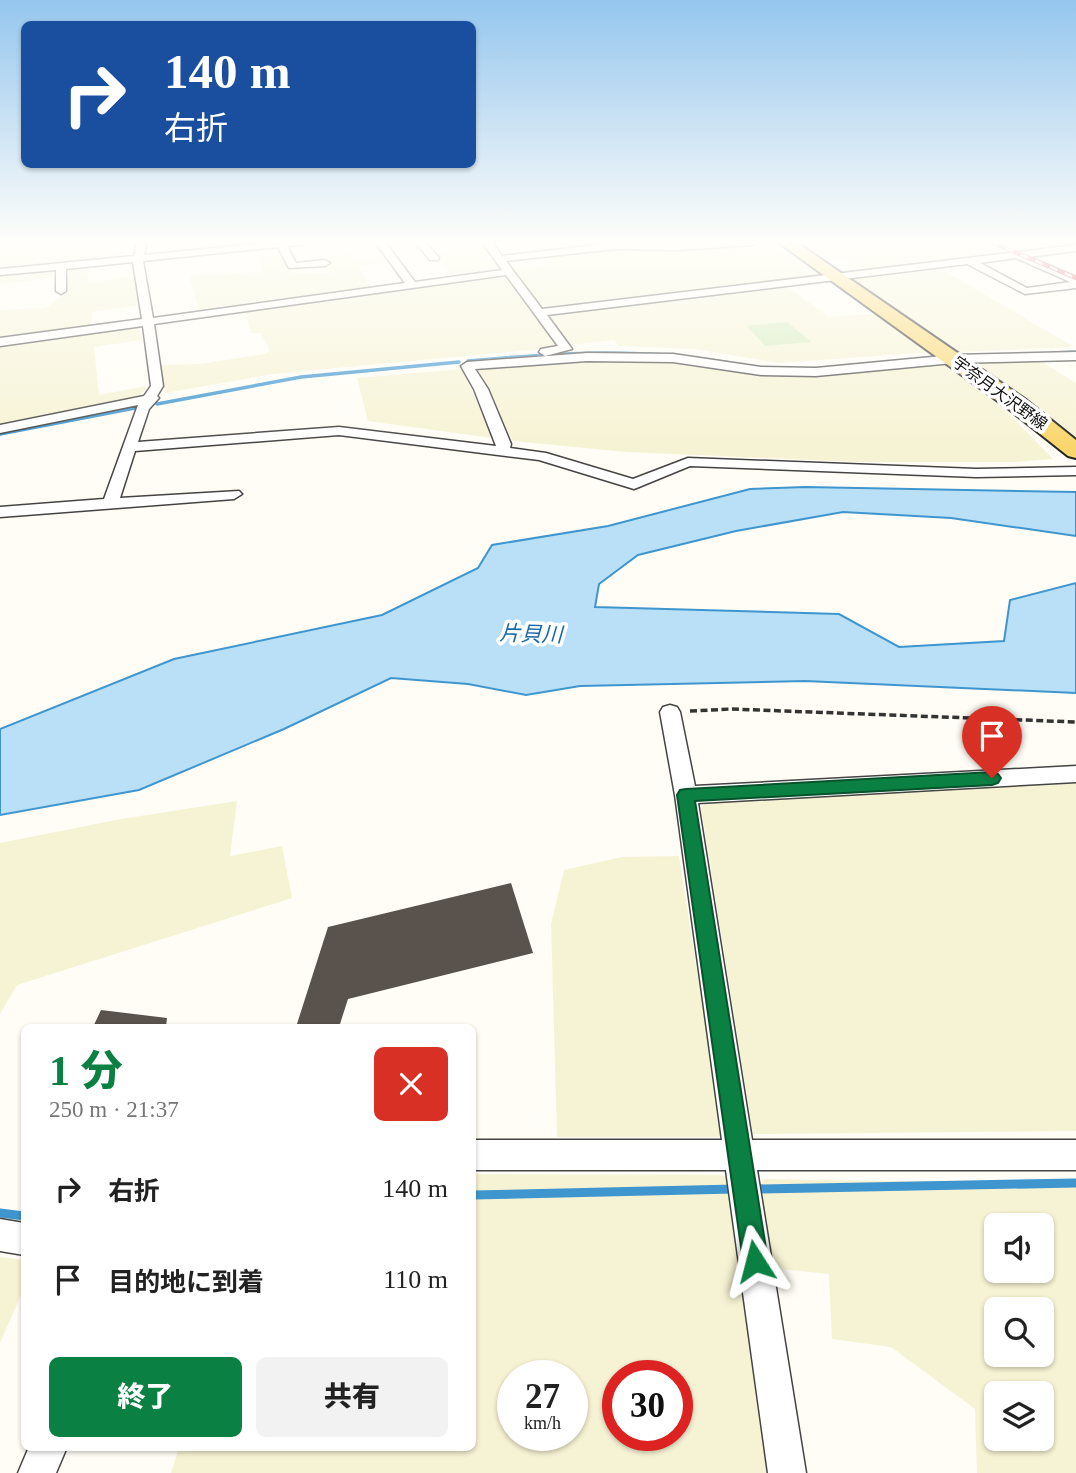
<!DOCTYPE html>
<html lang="ja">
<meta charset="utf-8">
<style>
body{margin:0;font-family:"Times New Roman","Noto Sans JP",serif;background:#f2f2f2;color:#222;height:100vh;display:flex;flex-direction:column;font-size:26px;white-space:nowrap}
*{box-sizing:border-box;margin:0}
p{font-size:23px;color:#767676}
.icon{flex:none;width:38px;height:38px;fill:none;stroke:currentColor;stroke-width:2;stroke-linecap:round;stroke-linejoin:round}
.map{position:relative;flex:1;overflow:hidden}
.side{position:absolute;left:21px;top:1024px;width:455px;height:427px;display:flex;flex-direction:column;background:#fff;border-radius:10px;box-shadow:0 2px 5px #0004}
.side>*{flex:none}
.guide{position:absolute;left:21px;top:21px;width:455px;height:147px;border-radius:10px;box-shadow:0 2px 5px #0004;background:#1a4fa0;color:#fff;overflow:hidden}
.fabs{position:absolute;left:984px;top:1213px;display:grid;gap:14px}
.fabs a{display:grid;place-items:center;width:70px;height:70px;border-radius:10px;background:#fff;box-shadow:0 2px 5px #0004;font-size:35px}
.speed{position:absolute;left:497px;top:1360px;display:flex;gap:14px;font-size:35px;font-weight:700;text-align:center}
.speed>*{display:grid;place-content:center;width:91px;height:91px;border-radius:50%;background:#fff;box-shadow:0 2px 5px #0004;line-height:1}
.speed small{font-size:18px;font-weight:400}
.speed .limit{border:10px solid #d22;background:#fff;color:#111}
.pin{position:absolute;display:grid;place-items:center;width:60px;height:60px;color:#fff;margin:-72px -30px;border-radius:50% 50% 50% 0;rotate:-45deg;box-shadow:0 0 7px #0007}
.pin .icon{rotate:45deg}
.me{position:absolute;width:77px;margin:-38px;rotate:351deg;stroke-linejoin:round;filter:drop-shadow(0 0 5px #0008)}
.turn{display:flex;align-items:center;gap:24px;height:147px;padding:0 28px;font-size:32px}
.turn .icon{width:91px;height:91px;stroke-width:2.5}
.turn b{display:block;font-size:49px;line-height:60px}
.round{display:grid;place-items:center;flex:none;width:74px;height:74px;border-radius:10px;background:#f2f2f2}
.overview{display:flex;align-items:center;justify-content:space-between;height:119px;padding:0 28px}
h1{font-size:42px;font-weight:800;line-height:52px;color:#0b8043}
.primary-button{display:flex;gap:14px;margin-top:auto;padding:14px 28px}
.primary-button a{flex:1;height:80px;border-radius:10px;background:#0b8043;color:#fff;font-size:28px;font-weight:800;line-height:80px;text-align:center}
.primary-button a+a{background:#f2f2f2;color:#222}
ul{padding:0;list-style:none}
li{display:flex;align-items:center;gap:21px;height:91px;padding:0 28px}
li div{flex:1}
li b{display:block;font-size:26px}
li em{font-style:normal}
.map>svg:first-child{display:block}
.farmland{fill:#f6f3d4;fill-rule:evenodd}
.green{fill:#d5ebbd}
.water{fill:#b9e0f7;stroke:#3f96cf;stroke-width:2}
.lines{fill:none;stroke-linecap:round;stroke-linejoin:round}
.stream-far2{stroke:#3f96cf;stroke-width:2.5}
.stream-far1{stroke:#3f96cf;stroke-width:3.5}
.stream{stroke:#3f96cf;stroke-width:9}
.building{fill:#5a524d}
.minor-casing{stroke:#444;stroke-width:3}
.primary-casing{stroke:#222;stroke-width:4}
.path{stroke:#333;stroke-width:3.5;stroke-dasharray:7 3.5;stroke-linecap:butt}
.minor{fill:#fff;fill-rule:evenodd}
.primary{fill:#f9d66b;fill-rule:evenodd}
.rail-casing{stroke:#c4262e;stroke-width:4.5}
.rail{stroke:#fff;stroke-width:2.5;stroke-dasharray:8;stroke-linecap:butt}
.route{fill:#0b8043;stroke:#07532c;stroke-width:2}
.labels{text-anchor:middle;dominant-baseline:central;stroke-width:7;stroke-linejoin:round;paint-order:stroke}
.far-street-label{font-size:16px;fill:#111;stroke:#fff}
.water-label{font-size:21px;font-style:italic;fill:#1768a6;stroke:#fff}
</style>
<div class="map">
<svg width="1076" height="1473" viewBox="0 0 1076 1473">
<rect width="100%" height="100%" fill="#fffdf5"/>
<!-- farmland -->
<path class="farmland" d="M0,242h133l2,4 -12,2 -1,8 -122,12z
M424,242h58l21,28 -51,6z
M532,242h76l2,2 -69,8z
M762,242h9l52,35 -276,32 -6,-2 -29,-37 40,-5 -8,-9 76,-7 110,-1z
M795,242h257l12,6 -199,24 -22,-15 -21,3z
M352,254l5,6 29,-4 4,5 -31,5 11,22 -171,24 -10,-37 73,-3 -3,-14 23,-3 10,18h39l-4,-16z
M87,264l1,19 43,-6 6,4 1,24 -46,7 -1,15 -91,12v-29l46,-2 20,-16 2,-25z
M938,267l136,80 -115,5 -111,-74z
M52,268v9l-52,8v-11z
M501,275l6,1 53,71 -287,27 -108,19 -5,-28 41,-1 63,-10 6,-3 -9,-18h-10l-6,-23z
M785,285l44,32 47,-3 55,38 -152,11 -84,-14 -76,-3 -5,-6 -44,5 -23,-31z
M138,325l4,15 -48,7 5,48 48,-9 -7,11 -140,27v-80z
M1037,359l39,24v54l-105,-74z
M616,360l71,1 116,15 139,-12 61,44 50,51 -37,3h-157l-233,-10 -113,-11 -37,-72z
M462,369l31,69 -125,-17 -11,-43z
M1076,782v349l-323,3 -52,-326 8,-7z
M237,801l-7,55 52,-10 10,52 -275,87 -17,29v-171l121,-24z
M679,856l44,281h-166l-6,-213 13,-54 58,-13z
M473,1174l244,1 13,2 41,296h-600l8,-26h293zM513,1376h59v59h-59zM618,1376h59v59h-59z
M763,1179l313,5v289h-99l-2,-64 -84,-62 -59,-8 -3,-65 -59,-6 -11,-65zM996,1225h45v45h-45zM996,1309h45v45h-45zM996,1393h45v45h-45z
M0,1257l24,3v28l-24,55z"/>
<!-- green -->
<path class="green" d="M787,322l24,20 -46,4 -18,-20z"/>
<!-- water -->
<path class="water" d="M805,487l271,5v44l-125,-18 -108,-6 -107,19 -98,24 -39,29 -4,23 244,7 60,33 105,-6 6,-41 66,-17v110l-271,-12 -225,5 -54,9 -58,-11 -77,-6 -107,51 -145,61 -139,25v-86l174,-70 208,-44 96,-47 14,-23 116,-19 142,-37z"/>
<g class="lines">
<!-- stream-far2 -->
<path class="stream-far2" d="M273,243l11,-1
M168,253l32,-4"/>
<!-- stream-far1 -->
<path class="stream-far1" d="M1050,353l26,-1
M468,361c88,-8 174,-14 261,2
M157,404l144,-27 158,-15
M0,434l135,-26"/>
<!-- stream -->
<path class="stream" d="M756,1189l320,-6
M472,1195l263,-6
M0,1213l24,3"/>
</g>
<!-- building -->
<path class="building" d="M511,883l22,70 -185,46 -9,28h-43l32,-100z
M101,1010l66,8 -1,9h-73z"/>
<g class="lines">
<defs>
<path id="minor" d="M133,242h10l3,4 -2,9 132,-13h32l-5,3 -16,1 9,17 29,-3 5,3 -5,3 -36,2 -11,-21 -135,14 10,57 252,-35 -30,-41h10l30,40 87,-12 -20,-28h10l10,14 113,-13 143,-1 -5,3 -75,5 -63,-1 -109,12 36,48 534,-64v6l-47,6 47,20v11l-51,6 -58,-30 -420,51 25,34 -27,7 -6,-4 2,-3 17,-3 -52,-71 -352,49 9,62 -6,10 2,2 -10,11 -11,33 201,-15 157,19 -22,-57 -13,-23 6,-4 120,-9 86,1 88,13 55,1 137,-13 123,-3v8l-123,3 -137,13 -55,-1 -88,-13 -86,-1 -112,8 13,20 23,55 -1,4 36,5 87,26 55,-21 288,11 100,-2v8l-100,2 -286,-11 -56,23 -95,-29 -200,-25 -204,16 -15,47 119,-7 3,3 -8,5 -234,18v-10l104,-8 34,-94 -138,28v-8l144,-29 7,-10 -8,-60 -143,20v-8l142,-19 -9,-57 -67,7v22l-5,3 -5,-3v-21l-56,5v-6l134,-13 2,-10zM1016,258l54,24 -43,6 -47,-25z
M415,242h10l14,16 -1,2h-8z
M670,705l7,2 3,5 15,74 381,-20v16l-378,21 54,337h324v30h-319l49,303h-38l-42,-303h-254v-30h250l-47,-345 -15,-83 3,-5z
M0,1219l24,4v32l-24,-4z
M29,1447h38l-11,26h-38z"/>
<path id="primary" d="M778,242h18l230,158 50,40v18l-8,-2 -58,-46z"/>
</defs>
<!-- minor casing -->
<use href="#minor" class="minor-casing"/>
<!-- primary casing -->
<use href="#primary" class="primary-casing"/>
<!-- path -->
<path class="path" d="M690,711l41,-2 345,13"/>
<!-- minor -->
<use href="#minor" class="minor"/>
<!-- primary -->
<use href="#primary" class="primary"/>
<defs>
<path id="rail" d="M991,242l85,36"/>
</defs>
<!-- rail casing -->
<use href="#rail" class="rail-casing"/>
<!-- rail -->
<use href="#rail" class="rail"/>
</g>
<!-- sky -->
<linearGradient id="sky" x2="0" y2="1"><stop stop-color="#95c6ee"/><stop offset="0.54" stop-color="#fffefa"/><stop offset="1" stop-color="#fffefa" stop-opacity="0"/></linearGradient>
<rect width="1076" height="448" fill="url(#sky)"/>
<!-- route -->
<path class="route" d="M992,772l6,2 3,4 -3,5 -6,2 -297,16 73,460 -4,9 -9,4 -9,-4 -3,-9 -66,-466 3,-5 6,-1z"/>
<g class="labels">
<!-- far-street labels -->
<g class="far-street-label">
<text transform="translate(1000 393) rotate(36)">宇奈月大沢野線</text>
</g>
<!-- water labels -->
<g class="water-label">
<text transform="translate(531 634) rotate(2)">片貝川</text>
</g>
</g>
</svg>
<div class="fabs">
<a><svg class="icon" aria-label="sound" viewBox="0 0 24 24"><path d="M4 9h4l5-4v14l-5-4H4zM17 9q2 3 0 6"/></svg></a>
<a><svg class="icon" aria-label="search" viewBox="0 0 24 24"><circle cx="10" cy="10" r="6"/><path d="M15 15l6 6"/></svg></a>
<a><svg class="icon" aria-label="layers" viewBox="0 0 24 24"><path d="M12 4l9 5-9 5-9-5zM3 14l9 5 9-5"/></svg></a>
</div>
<div class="speed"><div>27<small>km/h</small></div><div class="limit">30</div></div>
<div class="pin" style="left:992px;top:778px;background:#d93025"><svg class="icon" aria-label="arrive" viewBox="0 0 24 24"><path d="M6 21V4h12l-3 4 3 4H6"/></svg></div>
<svg class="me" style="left:755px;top:1261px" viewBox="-20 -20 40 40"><path d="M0-17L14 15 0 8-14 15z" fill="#0b8043" stroke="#fff" stroke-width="4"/></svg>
<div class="guide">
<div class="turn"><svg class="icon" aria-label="right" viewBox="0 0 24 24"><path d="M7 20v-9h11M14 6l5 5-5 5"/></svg><div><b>140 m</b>右折</div></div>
</div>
<section class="side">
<div class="overview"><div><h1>1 分</h1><p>250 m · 21:37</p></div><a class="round" style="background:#d93025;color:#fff"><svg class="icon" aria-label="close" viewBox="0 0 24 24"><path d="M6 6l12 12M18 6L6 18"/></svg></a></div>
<ul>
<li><svg class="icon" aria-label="right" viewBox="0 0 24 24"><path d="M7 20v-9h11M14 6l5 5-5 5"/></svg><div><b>右折</b></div><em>140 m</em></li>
<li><svg class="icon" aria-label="arrive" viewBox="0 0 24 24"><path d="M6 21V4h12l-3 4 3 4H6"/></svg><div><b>目的地に到着</b></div><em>110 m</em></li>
</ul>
<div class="primary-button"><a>終了</a><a>共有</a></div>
</section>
</div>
